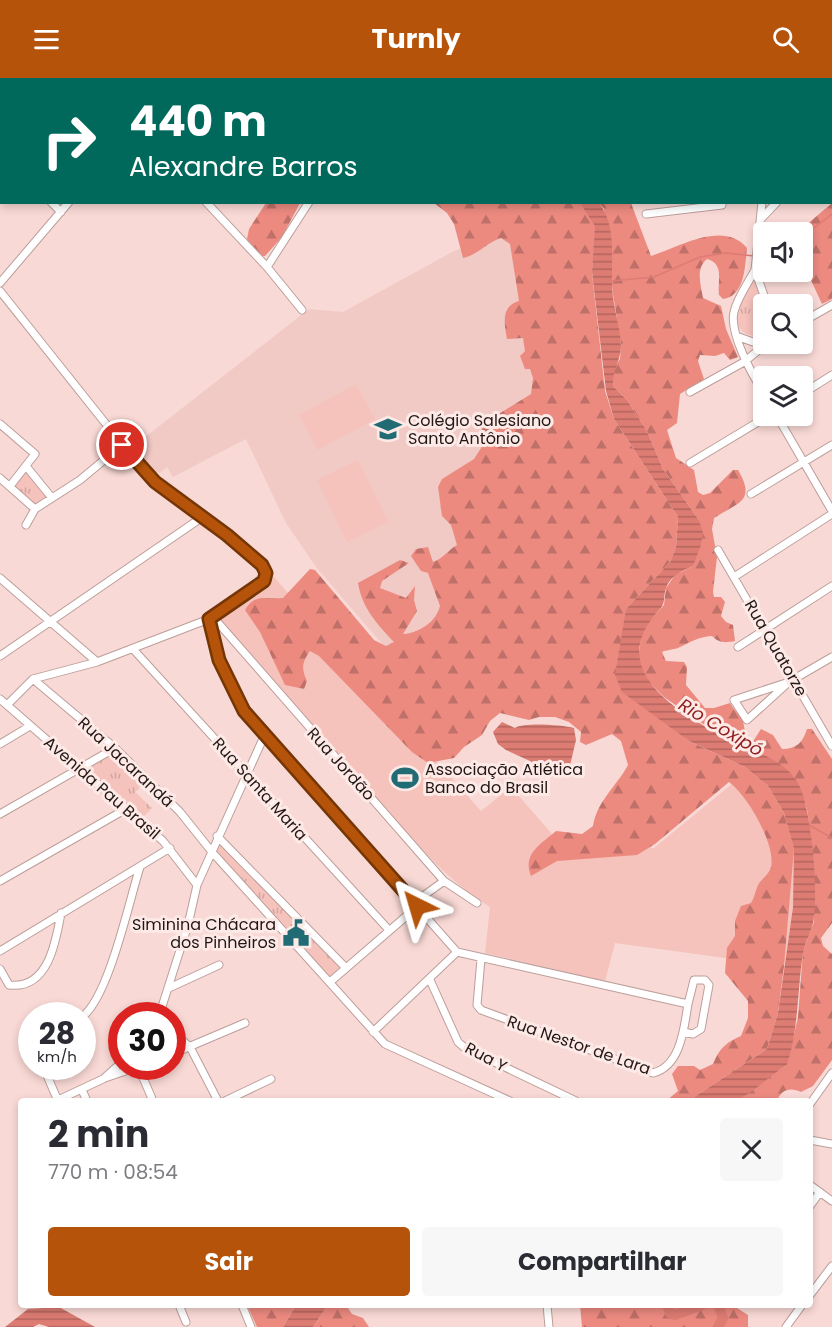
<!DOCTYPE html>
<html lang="pt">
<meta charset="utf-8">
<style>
body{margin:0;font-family:Poppins,sans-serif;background:#f7f7f7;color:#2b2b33;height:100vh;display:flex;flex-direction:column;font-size:22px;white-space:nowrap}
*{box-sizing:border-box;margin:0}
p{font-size:20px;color:#7c7c81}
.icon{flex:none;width:33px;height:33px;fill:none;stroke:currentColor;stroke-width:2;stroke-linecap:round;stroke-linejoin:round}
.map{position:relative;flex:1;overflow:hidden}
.details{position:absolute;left:18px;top:1020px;width:795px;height:210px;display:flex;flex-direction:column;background:#fff;border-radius:6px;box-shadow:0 3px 9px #0003}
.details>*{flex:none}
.hud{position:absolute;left:0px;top:0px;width:832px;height:126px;box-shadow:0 3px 9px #0003;background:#00695c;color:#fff;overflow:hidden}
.controls{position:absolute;left:753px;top:144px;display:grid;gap:12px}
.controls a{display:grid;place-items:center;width:60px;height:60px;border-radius:6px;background:#fff;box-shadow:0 3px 9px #0003;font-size:30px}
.speed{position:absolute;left:18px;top:924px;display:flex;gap:12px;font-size:30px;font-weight:700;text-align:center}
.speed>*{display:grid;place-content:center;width:78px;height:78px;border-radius:50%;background:#fff;box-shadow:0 3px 9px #0003;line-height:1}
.speed small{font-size:15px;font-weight:400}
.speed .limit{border:9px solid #d22;background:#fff;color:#111}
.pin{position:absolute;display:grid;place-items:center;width:51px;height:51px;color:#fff;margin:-26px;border:3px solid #fff;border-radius:50%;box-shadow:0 2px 6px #0007}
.me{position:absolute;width:66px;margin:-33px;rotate:320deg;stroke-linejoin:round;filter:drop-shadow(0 0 4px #0008)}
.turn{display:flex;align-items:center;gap:21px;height:126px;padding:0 30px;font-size:27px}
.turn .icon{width:78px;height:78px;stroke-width:2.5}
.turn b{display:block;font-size:42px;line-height:51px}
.round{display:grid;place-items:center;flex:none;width:63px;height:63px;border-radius:6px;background:#f7f7f7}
.overview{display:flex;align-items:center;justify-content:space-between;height:102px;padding:0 30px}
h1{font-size:36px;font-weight:700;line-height:45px}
.primary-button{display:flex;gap:12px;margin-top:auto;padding:12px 30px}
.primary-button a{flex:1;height:69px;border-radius:6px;background:#b45309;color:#fff;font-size:24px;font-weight:700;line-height:69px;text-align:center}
.primary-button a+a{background:#f7f7f7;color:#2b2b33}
header{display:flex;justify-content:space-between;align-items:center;height:78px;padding:0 30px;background:#b45309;color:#fff;font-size:27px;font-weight:700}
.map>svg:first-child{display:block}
.built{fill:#f2cac5}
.grass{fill:#f5c2bc}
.forest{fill:url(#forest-firs)}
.park{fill:url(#park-tufts)}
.water{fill:url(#water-rules)}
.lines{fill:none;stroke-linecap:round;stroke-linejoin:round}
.stream{stroke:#dd7c73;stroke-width:1.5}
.river{stroke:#dd7c73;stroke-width:10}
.minor-casing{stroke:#bc9e9a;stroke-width:9}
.highway-casing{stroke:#bc9e9a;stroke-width:13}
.minor{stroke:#fff;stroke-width:7}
.highway{stroke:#fff;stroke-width:10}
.route-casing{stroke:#753606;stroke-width:15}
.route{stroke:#b45309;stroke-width:10}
.labels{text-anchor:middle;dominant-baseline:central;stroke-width:6;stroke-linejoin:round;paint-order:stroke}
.poi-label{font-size:16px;fill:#211715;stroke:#fdeae7;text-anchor:start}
.street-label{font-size:16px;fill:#211715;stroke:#fdeae7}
.water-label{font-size:18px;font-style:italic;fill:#901d1c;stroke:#fdeae7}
</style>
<header><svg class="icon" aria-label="menu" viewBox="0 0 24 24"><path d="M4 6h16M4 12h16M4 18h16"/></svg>Turnly<svg class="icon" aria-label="search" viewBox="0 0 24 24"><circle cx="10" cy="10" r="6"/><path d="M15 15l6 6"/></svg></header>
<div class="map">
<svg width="832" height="1249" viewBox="0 0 832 1249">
<defs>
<pattern id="forest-firs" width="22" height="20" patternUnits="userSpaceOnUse" patternTransform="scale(1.5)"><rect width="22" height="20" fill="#ec8a80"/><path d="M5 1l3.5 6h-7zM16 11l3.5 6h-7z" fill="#bf7068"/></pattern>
<pattern id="park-tufts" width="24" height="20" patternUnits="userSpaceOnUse" patternTransform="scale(1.5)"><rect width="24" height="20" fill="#f5c2bc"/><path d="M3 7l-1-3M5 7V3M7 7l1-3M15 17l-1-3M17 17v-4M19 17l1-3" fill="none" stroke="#d2a6a1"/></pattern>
<pattern id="water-rules" width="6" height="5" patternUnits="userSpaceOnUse" patternTransform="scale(1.5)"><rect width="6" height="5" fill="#dd7c73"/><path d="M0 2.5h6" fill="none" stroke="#b3655d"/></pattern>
</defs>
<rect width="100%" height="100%" fill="#f9d9d5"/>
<!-- built -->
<path class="built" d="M581,127l30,312 -223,134 -72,-84 -30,-44 -40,-84 -73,38 -6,-10 -7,6 -10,-3 -19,-22 178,-139 34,3 111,-61z"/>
<!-- grass -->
<path class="grass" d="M356,306l19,35 -57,31 -19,-35z
M358,382l30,62 -41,20 -30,-62z
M273,498l208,235 30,-24 41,47 102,14 95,-78c11,13 28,28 35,44 21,46 7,105 0,152l-169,-23 -10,38 -120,-28 5,-46c-46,-28 -79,-71 -115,-110 -54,-59 -106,-118 -158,-179z"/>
<!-- forest -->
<path class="forest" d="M266,125h34l-18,34 -17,19h-6l-12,-17 2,-10z
M434,125h146l16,22 -4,48 13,118 9,28 64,98 -2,30 -6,15 -44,47 -2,26 40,86 25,20 56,26 23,19 16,27 10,36 -10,117 -6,47 -11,36 -79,52h-22l12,-10 -6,-17 6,-8h16l6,4 13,-6c7,-16 12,-21 28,-28l7,-18v-17l-23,-28 2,-25 8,-12v-15l6,-15 10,-3c4,-6 5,-16 9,-21 4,-5 9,-8 11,-15 5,-23 -24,-72 -42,-85l-74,62 -18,11 -80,6 -26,15c-9,-22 10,-32 25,-45l26,3 11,-8c4,-25 23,-39 35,-61l-7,-24 -9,-7 -26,11 -6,-3 1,-10 -12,-10 -14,-5h-16l-10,3 -29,-7 -10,8 -8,14 -18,12 -10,11 -26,5 -16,-11 -93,-96 -9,-5c-8,11 -9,18 -3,30l-3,8 -19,-4 -25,-53 -15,-22c11,-18 20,-10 38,-12l27,-29 5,1 59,70 12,6 8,-4c-17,-18 -32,-34 -36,-59l42,-23 9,3 -27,18 -2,7 26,10 9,-12 -1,14 3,11 -14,23c16,-1 33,-12 37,-28l-12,-33 -7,-2 -10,-15 5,-7 12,-2 5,15c10,-3 15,-12 24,-17l-6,-20 -9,-9 -4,-29 4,-8 32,-20 9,-14 -2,-20 50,-31 2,-16 -3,-9h-5l-5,-13 5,-5 -2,-13 -16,1c-3,-16 -6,-33 12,-38l-9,-57 -9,-6c-15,5 -23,17 -38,20l-9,-34 -7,-11z
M599,125h32l20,53c29,-9 72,-36 96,-8 -2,18 -2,48 -24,51l-4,-4c-2,-14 6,-31 -12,-36 -12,10 -6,26 -4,39l18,8 5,23 12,28 -8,3 -6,-7 -9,3 -15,-1 -2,6 6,18 -24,15 -3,29 -10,7 9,28 18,12 4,22 5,3 7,-2 23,-23h5c19,32 -1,33 -24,48l-2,11 5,28 -4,35 1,5h7l4,5 -4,14 5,6 7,3 2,16c-10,2 -16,2 -23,-5 -14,1 -21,6 -32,11 -5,3 -12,2 -18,5l4,9 18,1 3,5 -1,18 19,23h9l16,-5c3,6 9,11 12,16 4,9 0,16 12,21l7,-11 12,6 9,14c15,0 21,-7 25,-20h5l20,30v164l-11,15 2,8 9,8v106l-19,26 -12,6c-10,-5 -20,-3 -24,9h-44c20,-8 35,-25 54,-36l11,-48 5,-66 11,-29 -3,-86 -4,-27 -9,-25 -104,-66 -30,-21 -17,-17 -9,-17 3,-28 8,-14 15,-16 2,-17 9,-13 18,-9 6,-46 -36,-51 -16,-38 -20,-31 -14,-14 -1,-15 8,-12 1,-15 -8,-50 -9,-85z
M832,125v96l-10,5 -13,-28 -8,-4 1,-40h-4z
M247,1227h49l-13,22h-26z
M328,1227h18l6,9 11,4 6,9h-56z
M580,1227h158l-1,3 11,7v12h-166z"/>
<!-- park -->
<path class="park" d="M752,204h4c6,18 15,40 0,54 -33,-2 -13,-37 -4,-54z
M26,390l24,29 -15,10 -22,-21z
M115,674l29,31 -9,9 17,16 -10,10 -59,-50z
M218,763l124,126 -12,12 -115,-127z"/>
<!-- water -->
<path class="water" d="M580,125h19c20,25 10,64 14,94 2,16 8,34 8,50 -1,15 -9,24 -8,39l14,14 20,31 16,38 36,51 4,13 -2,12 -8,21c-11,5 -23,10 -27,22 -3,8 0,14 -6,21 -57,60 16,102 66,129 25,13 56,19 72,45 14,25 21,111 15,140 -2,10 -8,19 -10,30 -6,38 -4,75 -16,112 -17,10 -34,29 -51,35 -14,4 -34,1 -48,1l79,-52 11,-36 15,-106 1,-58 -10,-36 -16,-27 -23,-19 -56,-26 -67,-49 -7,-17 11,-66 44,-47 6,-15 2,-30 -64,-98 -8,-28 -14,-119 3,-46z
M502,644l13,6c9,-6 47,-3 59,0l2,12 -8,34 -11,3 -7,-1 -20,-15 -24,-11 -8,-6 -5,-12z
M296,1227h32l-15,22h-30z
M59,1229l36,20h-46l-10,-3 -6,3h-28l23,-18z"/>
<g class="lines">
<!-- stream -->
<path class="stream" d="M802,159l30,-23
M611,203l43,-4 46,-20 26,-4 28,3
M809,747l23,13"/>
<!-- river -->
<path class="river" d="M667,1227l3,8 5,2 27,-10
M718,1227l5,13 -5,9"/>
<defs>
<path id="minor" d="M52,0l2,2
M791,0l1,2
M708,2l10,-2
M771,2v-2
M0,63h2
M831,65l1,-1
M51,124l10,10
M206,124l61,65 42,-65
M762,124l-7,68 12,34
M646,136l76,-9v-3
M761,141l16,-17
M267,189l35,43
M755,192c-7,13 -18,28 -21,42 -5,21 18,63 30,81
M0,205l69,-81
M0,213l145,182 56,45 26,17 37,32v14l-55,38 10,41 25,51 213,241 231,52c-4,24 -7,62 -35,69l-172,-63 -4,-5 4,-46
M802,244l30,-17
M739,259l14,5 9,-2
M690,314l54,-30 22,-18
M802,316l30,-19
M777,338l55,95
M0,346l35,30 -25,32
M690,385l78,-47
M26,388l26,32
M0,400l35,31
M751,416l81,-49
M26,447l9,-16 45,-29 42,-35
M718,472l114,196
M734,499l98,-63
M0,500l97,84
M213,539l231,264 33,22
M738,569l94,-61
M133,571l255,280
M0,578l201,-138
M33,601l82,69 65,64 32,40 173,192 125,57
M789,604l-42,38 -13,-20 55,-18 43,-25
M0,621l163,142 34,44
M7,627l26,-26 64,-17 112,-43
M0,666l30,-18
M0,736l115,-66
M217,758l129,132
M0,803l126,-72
M415,824l29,-21
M0,873l170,-103
M0,891l9,16c39,5 47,-43 52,-72
M430,902l28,62 7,6 111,53
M330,904l88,-76
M169,910l50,-23
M159,938l29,-91 9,-40 69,-153
M82,939c27,-20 47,-116 58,-150
M172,953l18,16 28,54
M373,954l84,-80
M683,954l10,2 8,-5 8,-44 -4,-5h-11l-6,24
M172,976l73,-31
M43,988l15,35
M138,988l15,35
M105,1000l35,-12
M82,1012l5,11
M58,1022l45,-21 19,-17
M225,1023l46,-22
M810,1026l22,-31
M810,1062l22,4
M810,1107l22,16
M810,1128l10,-14
M810,1217l22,-29
M179,1227l7,17
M242,1227l9,22
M547,1227l2,22
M786,1249l16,-22"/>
<path id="highway" d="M70,2l1,-2
M85,2l1,-2
M0,77l2,-2
M0,94l2,-2"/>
</defs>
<!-- minor casing -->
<use href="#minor" class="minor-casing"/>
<!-- highway casing -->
<use href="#highway" class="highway-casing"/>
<!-- minor -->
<use href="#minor" class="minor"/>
<!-- highway -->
<use href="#highway" class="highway"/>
</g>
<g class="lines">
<defs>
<path id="route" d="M122,367l33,37 72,53 35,30 4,8 -2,8 -55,38 10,41 25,51 173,195"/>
</defs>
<!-- route casing -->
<use href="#route" class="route-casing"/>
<!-- route -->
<use href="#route" class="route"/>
</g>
<!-- icons -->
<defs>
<symbol id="school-bare" viewBox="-9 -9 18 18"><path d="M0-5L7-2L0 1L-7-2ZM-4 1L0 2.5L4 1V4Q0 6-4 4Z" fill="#216b74" stroke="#fdeae7" stroke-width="2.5" paint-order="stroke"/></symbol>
<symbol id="stadium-bare" viewBox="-9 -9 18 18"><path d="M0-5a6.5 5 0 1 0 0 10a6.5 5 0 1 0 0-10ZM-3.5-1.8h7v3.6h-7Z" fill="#216b74" stroke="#fdeae7" stroke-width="2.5" paint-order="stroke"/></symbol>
<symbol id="civic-bare" viewBox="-9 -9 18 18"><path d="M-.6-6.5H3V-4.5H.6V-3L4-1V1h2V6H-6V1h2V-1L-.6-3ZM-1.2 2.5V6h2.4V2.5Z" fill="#216b74" stroke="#fdeae7" stroke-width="2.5" paint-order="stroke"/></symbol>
</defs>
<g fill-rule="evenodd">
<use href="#school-bare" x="369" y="332" width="38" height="38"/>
<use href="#stadium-bare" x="386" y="681" width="38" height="38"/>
<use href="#civic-bare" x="277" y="836" width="38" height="38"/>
</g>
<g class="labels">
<!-- poi labels -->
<g class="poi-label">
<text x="408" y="342">Colégio Salesiano<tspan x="408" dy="18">Santo Antônio</tspan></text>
<text x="425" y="691">Associação Atlética<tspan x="425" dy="18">Banco do Brasil</tspan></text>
<text x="276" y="846" text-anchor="end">Siminina Chácara<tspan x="276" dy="18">dos Pinheiros</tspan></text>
</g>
<!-- street labels -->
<g class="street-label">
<text transform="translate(776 570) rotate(60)">Rua Quatorze</text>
<text transform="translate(126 684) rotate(43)">Rua Jacarandá</text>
<text transform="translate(341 686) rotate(48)">Rua Jordão</text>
<text transform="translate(102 710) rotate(41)">Avenida Pau Brasil</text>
<text transform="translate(260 711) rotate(48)">Rua Santa Maria</text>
<text transform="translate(579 967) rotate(19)">Rua Nestor de Lara</text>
<text transform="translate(486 979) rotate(28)">Rua Y</text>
</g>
<!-- water labels -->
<g class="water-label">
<text transform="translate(721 649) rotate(31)">Rio Coxipó</text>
</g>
</g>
</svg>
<div class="controls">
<a><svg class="icon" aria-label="sound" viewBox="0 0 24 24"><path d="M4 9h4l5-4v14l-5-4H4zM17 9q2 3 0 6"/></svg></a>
<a><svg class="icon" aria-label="search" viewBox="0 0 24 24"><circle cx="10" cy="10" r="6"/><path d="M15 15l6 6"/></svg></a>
<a><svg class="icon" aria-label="layers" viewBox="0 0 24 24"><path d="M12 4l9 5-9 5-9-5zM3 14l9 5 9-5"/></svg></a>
</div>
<div class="speed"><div>28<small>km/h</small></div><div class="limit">30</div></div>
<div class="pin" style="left:122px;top:367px;background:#d93025"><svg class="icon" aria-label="arrive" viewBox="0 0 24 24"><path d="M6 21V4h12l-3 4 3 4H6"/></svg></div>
<svg class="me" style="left:417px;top:828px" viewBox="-20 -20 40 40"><path d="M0-17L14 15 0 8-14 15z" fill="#b45309" stroke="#fff" stroke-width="4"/></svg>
<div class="hud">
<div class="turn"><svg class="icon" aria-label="right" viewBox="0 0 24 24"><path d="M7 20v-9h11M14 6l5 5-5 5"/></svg><div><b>440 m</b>Alexandre Barros</div></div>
</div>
<section class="details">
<div class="overview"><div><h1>2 min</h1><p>770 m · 08:54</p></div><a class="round"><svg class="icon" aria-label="close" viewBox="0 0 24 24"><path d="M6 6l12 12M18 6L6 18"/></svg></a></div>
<div class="primary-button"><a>Sair</a><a>Compartilhar</a></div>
</section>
</div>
